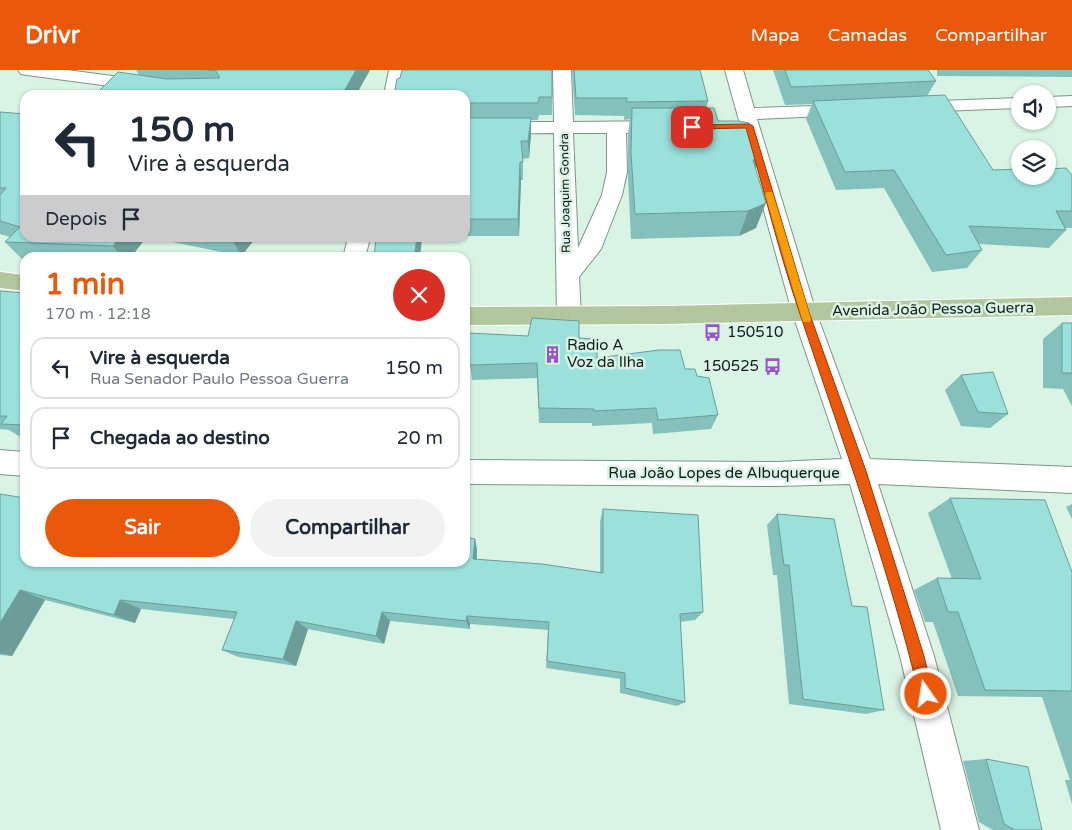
<!DOCTYPE html>
<html lang="pt">
<meta charset="utf-8">
<style>
body{margin:0;font-family:"Varela Round",sans-serif;background:#f2f2f3;color:#1f2937;height:100vh;display:flex;flex-direction:column;font-size:19px;white-space:nowrap}
*{box-sizing:border-box;margin:0}
p{font-size:16px;color:#747a83}
.icon{flex:none;width:28px;height:28px;fill:none;stroke:currentColor;stroke-width:2;stroke-linecap:round;stroke-linejoin:round}
.map{position:relative;flex:1;overflow:hidden}
.panel{position:absolute;left:20px;top:182px;width:450px;height:315px;display:flex;flex-direction:column;background:#fff;border-radius:15px;box-shadow:0 1px 4px #0004}
.panel>*{flex:none}
.guide{position:absolute;left:20px;top:20px;width:450px;height:152px;border-radius:15px;box-shadow:0 1px 4px #0004;background:#fff;color:#1f2937;overflow:hidden}
.tools{position:absolute;left:1011px;top:15px;display:grid;gap:10px}
.tools a{display:grid;place-items:center;width:45px;height:45px;border-radius:50%;background:#fff;box-shadow:0 1px 4px #0004;font-size:25px}
.pin{position:absolute;display:grid;place-items:center;width:42px;height:42px;color:#fff;margin:-21px;border-radius:10px;box-shadow:0 2px 8px #0006}
.me{position:absolute;width:55px;margin:-28px;rotate:347deg;stroke-linejoin:round;filter:drop-shadow(0 0 4px #0008)}
.turn{display:flex;align-items:center;gap:18px;height:105px;padding:0 25px;font-size:22px}
.turn .icon{width:65px;height:65px;stroke-width:2.5}
.turn b{display:block;font-size:35px;line-height:42px}
.then{display:flex;align-items:center;height:48px;padding:0 25px;background:#0003;gap:10px;font-size:19px}
.round{display:grid;place-items:center;flex:none;width:52px;height:52px;border-radius:26px;background:#f2f2f3}
.head{display:flex;align-items:center;justify-content:space-between;height:85px;padding:0 25px}
h1{font-size:30px;font-weight:700;line-height:38px;color:#ea580c}
.primary-button{display:flex;gap:10px;margin-top:auto;padding:10px 25px}
.primary-button a{flex:1;height:58px;border-radius:30px;background:#ea580c;color:#fff;font-size:20px;font-weight:700;line-height:58px;text-align:center}
.primary-button a+a{background:#f2f2f3;color:#1f2937}
ul{padding:0;list-style:none}
li{display:flex;align-items:center;gap:15px;height:62px;margin:0 10px 8px;padding:0 15px;border:2px solid #e0e1e3;border-radius:15px}
li div{flex:1}
li b{display:block;font-size:19px}
li em{font-style:normal}
header{display:flex;align-items:center;gap:30px;box-sizing:border-box;height:70px;padding:0 25px;background:#ea580c;color:#fff}
header strong{font-size:24px}
nav{display:flex;gap:28px;margin-inline-start:auto;font-size:18px}
.map>svg:first-child{display:block}
.lines{fill:none;stroke-linecap:round;stroke-linejoin:round}
.street-casing{stroke:#7d9588;stroke-width:2}
.primary-casing{stroke:#fff;stroke-width:2}
.street{fill:#fff;fill-rule:evenodd}
.primary{fill:#b2c79e;fill-rule:evenodd}
.wall{fill:#84c1bc}
.shaded-wall{fill:#6c9d99}
.building{fill:#9ae0db;stroke:#6c9d99}
.route{fill:#ea580c;stroke:#983908}
.slow{fill:#f59e0b}
.labels{text-anchor:middle;dominant-baseline:central;stroke-width:5;stroke-linejoin:round;paint-order:stroke}
.far-street-label{font-size:12px;fill:#131c17;stroke:#d9f3e4}
.street-label{font-size:15px;fill:#131c17;stroke:#d9f3e4}
.poi-label{font-size:15px;fill:#131c17;stroke:#d9f3e4;text-anchor:start}
</style>
<header>
<strong>Drivr</strong>
<nav><a>Mapa</a><a>Camadas</a><a>Compartilhar</a></nav>
</header>
<div class="map">
<svg width="1072" height="760" viewBox="0 0 1072 760">
<rect width="100%" height="100%" fill="#d9f3e4"/>
<g class="lines">
<defs>
<path id="street" d="M18,0h49l151,20 6,1 3,4h-50l-150,-20 -6,-1z
M389,0h18l-5,25h-18z
M553,0h18l2,52 92,-1 7,2 2,4 -2,4 -46,2 1,39 -5,23 -21,54 -22,28 2,39 -4,6 -8,3 -8,-3 -4,-6 -3,-183 -89,1v-12h89zM573,63h34v39l-5,23 -24,53z
M725,0h18l11,38 92,-3 6,1 3,4 -3,4 -6,1 -89,4 59,193 54,147 202,8v26l-194,-9 56,172 45,174h-38l-41,-174 -50,-172 -73,2 -312,-2v-24l312,2 65,-3 -50,-147z
M1072,26v10l-24,1v-10z
M1020,28v10l-106,4 -6,-1 -3,-4 3,-4 6,-1z
M348,168h22l-5,20h-22z
M0,380l25,2v24l-25,-2z"/>
<path id="primary" d="M0,202l25,3v16l-25,-3z
M1072,227v18l-406,9 -201,1v-18l201,-1z"/>
</defs>
<!-- street casing -->
<use href="#street" class="street-casing"/>
<!-- primary casing -->
<use href="#primary" class="primary-casing"/>
<!-- street -->
<use href="#street" class="street"/>
<!-- primary -->
<use href="#primary" class="primary"/>
</g>
<!-- wall -->
<path class="wall" d="M136,0h234l-14,25h-261l44,-20z
M572,0h128l8,31 -2,7 12,13 38,48v59l-17,8 -108,3 -3,-61v-44l2,-15 -6,1v-4l-49,-1z
M773,0h155l8,11 -9,15 66,74 79,5v53h-7l1,2 -17,18 -70,-4 3,6 -15,18 -35,4 -48,-84 -48,2 -30,-71 6,-15 -27,1z
M937,0h135v7l-135,-1z
M400,8l152,19v18h-13l-1,5h-7v15l-2,23 -6,1v21h-2l-2,56h-54v-141z
M0,42l146,126 -16,20h-105v1h-3l-17,-17 5,-5 -10,-3z
M153,168h103l-15,18z
M0,221l25,2v145h-3l-13,-8 -9,-1z
M1062,253h10v83l-9,-17 -20,-1v-49z
M579,268l18,20 100,18 21,39 -7,14 -58,5 -1,-11 -60,3v-3h-53l-2,-45 -65,2 -2,-15z
M961,305l47,39 -18,14 -29,-2 -16,-36z
M0,424l25,68 450,-23 2,11v9l123,13v-51l3,-12 100,103 -8,8 -15,2 5,80 -8,4 -57,-13v-14l-74,-11 2,-38 -78,-6v5l-80,-8 -6,23 -76,-15 -12,37 -58,-9 -16,-7 12,-31 -93,-10 -6,14 -90,-23 -33,56 -12,-1z
M950,428l122,74v232l-7,-24h5l-28,-83 -84,-1 -25,-74h-8l-11,-32 23,-12 15,1 -24,-66z
M1072,434v15l-6,-12z
M777,444l75,92 32,104 -18,4 -77,-10 -12,-129h-4l-6,-50z
M986,689l56,71h-49l-14,-8 -16,-61z"/>
<!-- shaded-wall -->
<path class="shaded-wall" d="M356,0h14l-14,25h-14z
M531,48v17l-2,23 -1,-17z
M760,87l-9,25 2,-22z
M520,92l1,18 -2,56 -1,-17z
M766,133l-10,25 -17,8 9,-25z
M119,168h27l-16,20h-8l-9,-12z
M233,168h23l-15,18 -9,-17z
M417,168h5v1l-2,19h-6z
M475,469l2,11 -1,19 -3,-10z
M20,520l25,10 -33,56 -12,-3v-30z
M120,530l21,9 -6,14 -21,-8z
M382,542l8,9 -6,23 -8,-8z
M467,546l3,8v5l-4,-8z
M296,551l12,8 -12,37 -13,-7z"/>
<!-- building -->
<path class="building" d="M207,0h149l-14,25h-247l23,-23 49,7 53,-1 -4,-7z
M402,0h150v27h-13l-1,6h-73v-8h-71l3,-16 3,-1z
M574,0h126l8,31 -81,1v-4h-51z
M785,0h143l8,11 -145,6z
M945,25l48,75 27,-1v7h28v-7l18,-1 6,7v36h-16l10,19 -97,-4 13,24 -36,5 -52,-85 -49,2 -32,-71z
M632,38h82l4,13h21l10,2 11,34 -7,3 13,43 -18,8 -113,3 -4,-61z
M0,42l25,2v124h94l-6,8 -108,-4 15,-15 -20,-6v-26l6,-7h-6z
M465,48h66l-3,23h-7l2,21h-3l-2,57h-53z
M376,168h41l-3,20h-40z
M0,221l25,2v132l-24,-1 6,-8h-7z
M532,248l47,3v17l18,1v19l62,-8h21l5,19h10l2,7 12,2 9,37 -60,5 -2,-12 -62,3v-2l-55,-1 -2,-45 -67,2 -2,-32 60,3z
M1062,253h10v50h-10z
M993,302l15,42 -30,-2 -17,-37z
M0,424l25,4v64h440v-25l10,2 -2,20 69,5 61,9v-64l95,6 5,97 -23,2 5,88 -60,-14v-15l-78,-12 2,-39 -82,-6 -1,5 -84,-9 -6,24 -80,-15 -13,38 -61,-9 15,-38 -117,-12 -6,15 -94,-25 -20,33z
M950,428l95,2 27,72v119l-87,-1 -27,-78h-10l-11,-34 44,1z
M777,444l57,5 18,87 15,1 17,103 -81,-11 -14,-134h-5z
M986,689l42,8 14,63h-27l-11,-6z"/>
<!-- route -->
<path class="route" d="M749,54l4,2 56,186 57,159 58,185 9,38 -2,5 -5,2 -5,-2 -2,-5c-31,-129 -77,-254 -119,-380 -21,-61 -36,-124 -54,-186l-54,1 -4,-2 4,-2z"/>
<!-- slow -->
<path class="slow" d="M766,122h6l1,2 38,125 -1,3h-7l-1,-3 -37,-125z"/>
<!-- icons -->
<defs>
<symbol id="bus-bare" viewBox="-9 -9 18 18"><path d="M-5-6H5V4H4V6H2V4H-2V6H-4V4H-5ZM-3.5-4V0h7V-4ZM-3.5 1.2v1.5H-2V1.2ZM2 1.2v1.5H3.5V1.2Z" fill="#9855ca" stroke="#d9f3e4" stroke-width="2.5" paint-order="stroke"/></symbol>
<symbol id="building-bare" viewBox="-9 -9 18 18"><path d="M-4-6H4V6H1V3H-1V6H-4ZM-2.5-4.3h1.7v1.8h-1.7ZM.8-4.3h1.7v1.8H.8ZM-2.5-1h1.7V.8h-1.7ZM.8-1h1.7V.8H.8Z" fill="#9855ca" stroke="#d9f3e4" stroke-width="2.5" paint-order="stroke"/></symbol>
</defs>
<g fill-rule="evenodd">
<use href="#bus-bare" x="700" y="250" width="25" height="25"/>
<use href="#building-bare" x="540" y="272" width="25" height="25"/>
<use href="#bus-bare" x="760" y="284" width="25" height="25"/>
</g>
<g class="labels">
<!-- far-street labels -->
<g class="far-street-label">
<text transform="translate(565 123) rotate(-91)">Rua Joaquim Gondra</text>
</g>
<!-- street labels -->
<g class="street-label">
<text transform="translate(933 239) rotate(-1)">Avenida João Pessoa Guerra</text>
<text x="724" y="403">Rua João Lopes de Albuquerque</text>
</g>
<!-- poi labels -->
<g class="poi-label">
<text x="727" y="262">150510</text>
<text x="567" y="275">Radio A<tspan x="567" dy="17">Voz da Ilha</tspan></text>
<text x="759" y="296" text-anchor="end">150525</text>
</g>
</g>
</svg>
<div class="tools">
<a><svg class="icon" aria-label="sound" viewBox="0 0 24 24"><path d="M4 9h4l5-4v14l-5-4H4zM17 9q2 3 0 6"/></svg></a>
<a><svg class="icon" aria-label="layers" viewBox="0 0 24 24"><path d="M12 4l9 5-9 5-9-5zM3 14l9 5 9-5"/></svg></a>
</div>
<div class="pin" style="left:692px;top:57px;background:#d93025"><svg class="icon" aria-label="arrive" viewBox="0 0 24 24"><path d="M6 21V4h12l-3 4 3 4H6"/></svg></div>
<svg class="me" style="left:926px;top:624px" viewBox="-20 -20 40 40"><circle r="17" fill="#ea580c" stroke="#fff" stroke-width="3"/><path d="M0-11L8 9 0 5-8 9z" fill="#fff"/></svg>
<div class="guide">
<div class="turn"><svg class="icon" aria-label="left" viewBox="0 0 24 24"><path d="M17 20v-9H6M10 6l-5 5 5 5"/></svg><div><b>150 m</b>Vire à esquerda</div></div>
<div class="then">Depois<svg class="icon" aria-label="arrive" viewBox="0 0 24 24"><path d="M6 21V4h12l-3 4 3 4H6"/></svg></div>
</div>
<section class="panel">
<div class="head"><div><h1>1 min</h1><p>170 m · 12:18</p></div><a class="round" style="background:#d93025;color:#fff"><svg class="icon" aria-label="close" viewBox="0 0 24 24"><path d="M6 6l12 12M18 6L6 18"/></svg></a></div>
<ul>
<li><svg class="icon" aria-label="left" viewBox="0 0 24 24"><path d="M17 20v-9H6M10 6l-5 5 5 5"/></svg><div><b>Vire à esquerda</b><p>Rua Senador Paulo Pessoa Guerra</p></div><em>150 m</em></li>
<li><svg class="icon" aria-label="arrive" viewBox="0 0 24 24"><path d="M6 21V4h12l-3 4 3 4H6"/></svg><div><b>Chegada ao destino</b></div><em>20 m</em></li>
</ul>
<div class="primary-button"><a>Sair</a><a>Compartilhar</a></div>
</section>
</div>
